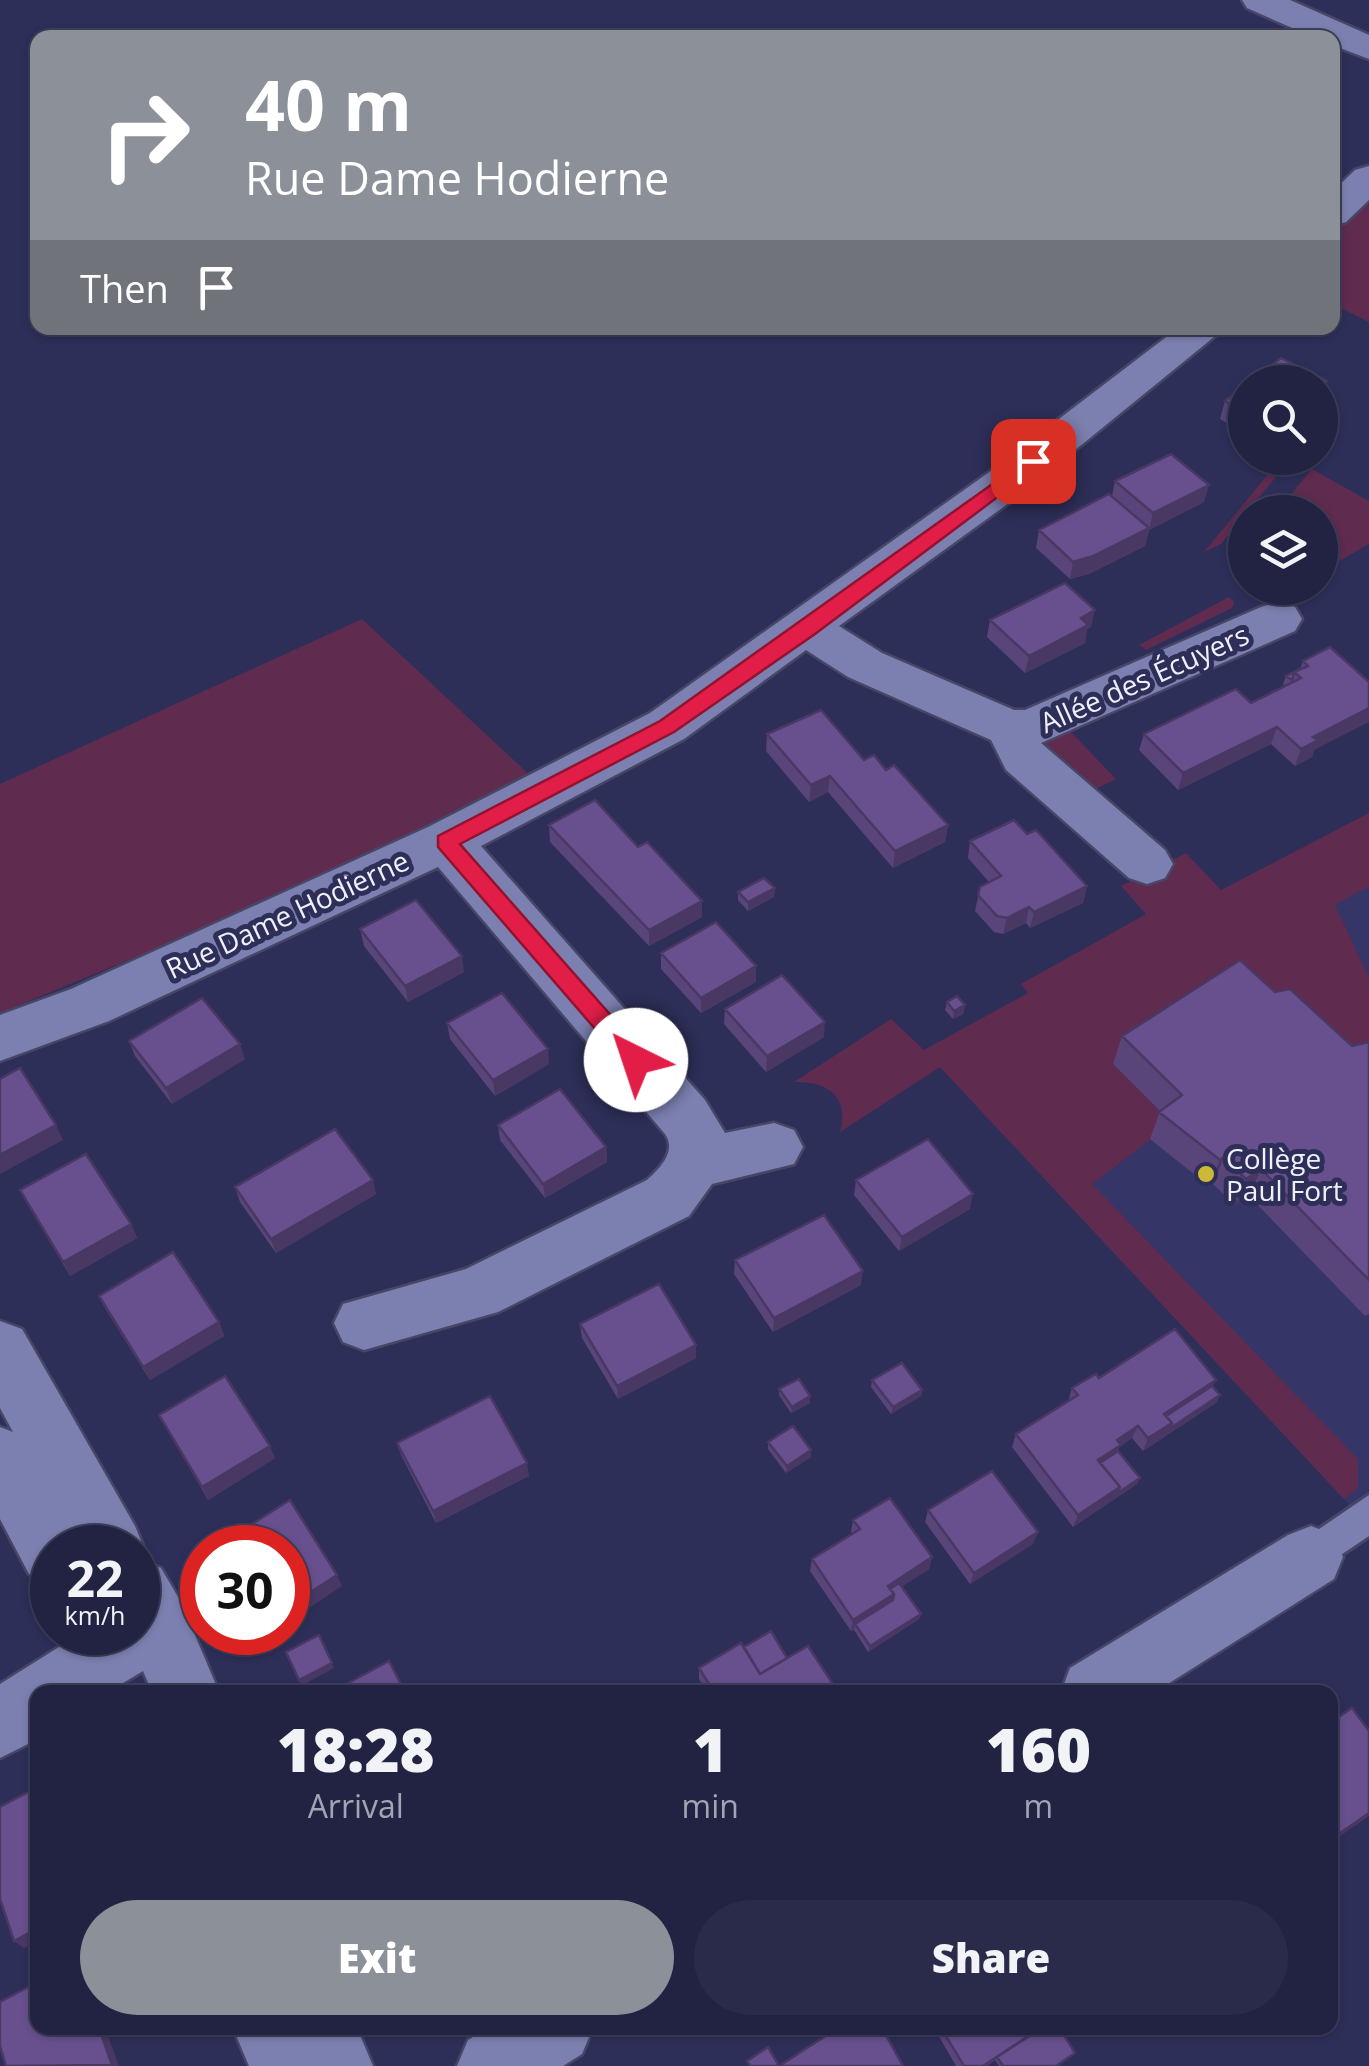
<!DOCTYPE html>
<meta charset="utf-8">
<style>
body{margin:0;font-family:"Open Sans",sans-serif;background:#2a2b4a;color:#f1f3f6;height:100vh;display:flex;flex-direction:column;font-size:38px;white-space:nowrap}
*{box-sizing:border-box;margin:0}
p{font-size:32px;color:#a2a4b2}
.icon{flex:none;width:55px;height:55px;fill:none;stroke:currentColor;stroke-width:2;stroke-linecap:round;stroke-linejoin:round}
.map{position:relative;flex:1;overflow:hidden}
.details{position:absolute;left:30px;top:1685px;width:1308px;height:350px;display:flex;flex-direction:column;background:#222343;border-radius:20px;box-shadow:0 2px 8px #0004,0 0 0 2px #3f405c}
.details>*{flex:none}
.banner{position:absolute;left:30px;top:30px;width:1310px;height:305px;border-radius:20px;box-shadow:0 2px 8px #0004,0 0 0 2px #3f405c;background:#8c9099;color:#fff;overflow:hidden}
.buttons{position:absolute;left:1228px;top:365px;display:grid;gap:20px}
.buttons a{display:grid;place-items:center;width:110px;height:110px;border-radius:50%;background:#222343;box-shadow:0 2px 8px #0004,0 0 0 2px #3f405c;font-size:50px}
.speed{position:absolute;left:30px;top:1525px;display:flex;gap:20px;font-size:50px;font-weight:700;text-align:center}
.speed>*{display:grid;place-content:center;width:130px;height:130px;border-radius:50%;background:#222343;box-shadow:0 2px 8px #0004,0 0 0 2px #3f405c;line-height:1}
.speed small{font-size:25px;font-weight:400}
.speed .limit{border:15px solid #d22;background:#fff;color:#111}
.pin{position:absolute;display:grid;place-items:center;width:85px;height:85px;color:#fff;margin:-42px;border-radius:20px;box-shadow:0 5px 15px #0006}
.me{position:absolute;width:110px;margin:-55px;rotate:319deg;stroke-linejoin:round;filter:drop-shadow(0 0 8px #0008)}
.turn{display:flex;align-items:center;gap:35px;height:210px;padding:0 50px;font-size:45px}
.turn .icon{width:130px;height:130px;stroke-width:2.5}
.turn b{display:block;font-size:70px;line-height:85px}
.then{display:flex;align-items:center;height:95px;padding:0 50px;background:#0003;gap:20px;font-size:38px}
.eta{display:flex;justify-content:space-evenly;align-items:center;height:170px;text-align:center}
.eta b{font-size:60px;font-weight:800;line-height:70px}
.cta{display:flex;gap:20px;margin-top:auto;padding:20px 50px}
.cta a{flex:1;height:115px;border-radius:60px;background:#8c9099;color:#fff;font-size:40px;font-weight:800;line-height:115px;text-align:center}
.cta a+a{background:#2a2b4a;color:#f1f3f6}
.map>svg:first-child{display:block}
.built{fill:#353667}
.green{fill:#5f2b4f}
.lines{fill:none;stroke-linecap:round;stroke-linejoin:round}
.lane-casing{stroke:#474667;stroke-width:6}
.street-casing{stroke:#474667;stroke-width:5}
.secondary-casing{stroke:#474667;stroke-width:5}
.lane{fill:#7c80b0;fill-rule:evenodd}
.street{fill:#7c80b0;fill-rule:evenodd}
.secondary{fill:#7c80b0;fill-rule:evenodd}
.wall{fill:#59457a}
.shaded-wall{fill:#493863}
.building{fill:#68508e;stroke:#493863;stroke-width:2.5}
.route{fill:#e11d48;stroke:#92132f;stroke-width:2.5}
.poi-dot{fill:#ccb938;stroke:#2e2f59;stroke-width:4}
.labels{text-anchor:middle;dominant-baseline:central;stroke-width:10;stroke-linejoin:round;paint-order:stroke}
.street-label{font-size:28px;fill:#eff0fb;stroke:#2e2f59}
.poi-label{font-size:28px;fill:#eff0fb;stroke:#2e2f59;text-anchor:start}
</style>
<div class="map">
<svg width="1369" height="2066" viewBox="0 0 1369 2066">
<rect width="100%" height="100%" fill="#2e2f59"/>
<!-- built -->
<path class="built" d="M1369,813v713l-445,-476z"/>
<!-- green -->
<path class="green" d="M1369,196v126l-36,-18 -1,-75z
M1274,467l5,4 -3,6 -55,67 -17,8z
M1312,469l57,32v43l-49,28v-60h-44z
M1229,597l5,5 -2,6 -86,42 -7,-5z
M362,619l170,158 -282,133 -250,103v-229z
M1069,730l47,49 -33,16 -43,-52z
M1369,813v73l-34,19 34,73v89l-255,-2 58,58 -80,61 266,275v29l-14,11 -404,-432 -100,65c10,-35 -12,-51 -46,-50l97,-63 33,31 104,-57 -7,-9 125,-70 -25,-28 65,-33 35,37z"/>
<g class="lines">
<defs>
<path id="lane" d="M1369,1495v41l-58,39 -14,-5 -5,-13 5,-13z"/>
<path id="street" d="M1369,166v34l-23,22 -14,4v-34l23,-22z
M1178,328h47l-205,167 -181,131 43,27 132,57h11l236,-103 17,-5 17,5 7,12 -7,12 -254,112 124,107 8,14 -8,14 -18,6 -18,-6 -123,-108 -15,-30 -143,-63 -42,-27 -122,89 -203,107 224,254 20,33 49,-10 20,7 9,17 -9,17 -82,20 -23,32 -191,96 -134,38 -21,-8 -9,-19 9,-19 123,-35 181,-89c13,-12 30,-29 18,-46l-227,-267 -329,154 -109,40v-46l71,-26 357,-162 222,-114 338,-240z
M0,1321l22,8 113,197 9,22 -5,12 22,8 20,34 38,90h-67l-9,-21 -35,21h-70v47l-38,19v-74l83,-52h55v-84h-86v35l-23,-9 -29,-55v-92l13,5 -13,-24z
M1311,1526l23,9 9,22 -9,22 -179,113h-94l9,-24 218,-133z
M233,2028h124l16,38h-124z
M488,2028h105l-11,26 -19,12h-106l11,-26z"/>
<path id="secondary" d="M1242,0h48l79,35v24l-37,-14v-7h-17l-68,-30z"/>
</defs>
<!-- lane casing -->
<use href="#lane" class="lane-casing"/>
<!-- street casing -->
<use href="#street" class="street-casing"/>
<!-- secondary casing -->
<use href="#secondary" class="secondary-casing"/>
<!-- lane -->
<use href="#lane" class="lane"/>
<!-- street -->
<use href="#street" class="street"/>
<!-- secondary -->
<use href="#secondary" class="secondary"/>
</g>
<!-- wall -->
<path class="wall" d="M1245,386v47l-25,-14 5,-18z
M1115,481l89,21 -55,28 -4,16 -56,28 -19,5 -34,-31 3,-18 73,-34z
M990,620l101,7 -4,2 -2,14 -60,30 -38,-36z
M1330,647l-16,103 -2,7 -17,9 -24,-22 -93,46 -39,-40 5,-16 107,-31 34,-17 -2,-2 3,-8 14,-7 3,-8z
M767,734l97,26 22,10 62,55 -3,17 -52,26 -65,-76 -19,10 -43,-51z
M549,825l153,76v16l-53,29 -99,-104z
M1027,834l60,52 -4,17 -53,25 -4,-5 -23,11 -9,-2 -19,-21 5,-24 9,-5 -21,-24 2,-17z
M775,888l-1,9 -26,14 -10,-11v-8z
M360,929l104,43 -56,30 -44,-56z
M661,953l95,13v16l-55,31 -40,-44z
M1275,992l77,54 17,-4v272l-4,2 -116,-120 -14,9 -22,-21 -4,2 -59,-47 10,-28 -47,-47 9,-28z
M947,1002l18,3 -2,9 -10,5 -8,-9z
M725,1009l99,28 -58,35 -42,-48z
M447,1023l102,41 -54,32 -45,-57z
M129,1041l116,18 -73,45 -37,-48z
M498,1125l108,22 1,15 -62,36 -45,-58z
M856,1180l114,29 -71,42 -45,-56z
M235,1187l141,7 -100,59 -36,-51z
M20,1190l111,34 6,14 -67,38z
M735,1260l126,25 -88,47 -39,-58z
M99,1296l120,26 5,14 -74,44 -44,-70z
M580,1324l116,34 -78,41 -36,-61z
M1099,1378l113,8 5,16 -74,49 -11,-13 -13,9 -1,4 22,27 -3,6 -64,43 -61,-80 4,-13 52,-32 4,-14z
M872,1380l50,10 -1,6 -30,18 -20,-27z
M779,1389l31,7v7l-19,10 -12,-18z
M159,1415l116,43 -67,42z
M768,1442l43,15 -25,16 -18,-24z
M397,1443l132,33 -93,47 -35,-68z
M928,1510l105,34 -63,40 -45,-62z
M853,1520l79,37 -3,12 -27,17 19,28 -2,5 -51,33 -14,-22 -3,1 -41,-60 2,-12 41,-25 -2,-2z
M744,1647l43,11 51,34h-131l-8,-13v-11z
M934,2028h126l12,28 -15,10h-58l-4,-6 -8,6h-31z"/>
<!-- shaded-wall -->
<path class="shaded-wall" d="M1327,381l-5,18 -2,1v-13z
M1209,485l-5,17 -55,28 4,-17z
M1149,528l-4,18 -56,28 -19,5 3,-17z
M1095,610l-4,17 -4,2 -2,14 -60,30 4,-17 52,-38z
M1369,708v14l-55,28 -2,7 -17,9 6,-17 12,-12z
M1277,727l-6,17 -93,46 5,-17z
M830,776l-2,16 -19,10 2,-17z
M948,825l-3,17 -52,26 2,-17z
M1087,886l-4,17 -53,25 4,-16z
M775,888l-1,9 -26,14v-9z
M702,901v16l-53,29v-16z
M1029,907l-3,16 -23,11 4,-16z
M462,956l2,16 -56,30 -3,-16z
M756,966v16l-55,31v-15z
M965,1005l-2,9 -10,5 1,-8z
M825,1022l-1,15 -58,35 1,-16z
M240,1044l5,15 -73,45 -6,-16z
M548,1049l1,15 -54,32 -2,-16z
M56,1125l7,15 -63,34v-19z
M606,1147l1,15 -62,36 -2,-14z
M1224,1157l-11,27 -4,2 11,-26z
M1261,1169l-12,27 -14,9 11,-26z
M373,1180l3,14 -100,59 -5,-14z
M973,1194l-3,15 -71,42 3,-14z
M131,1224l6,14 -67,38 -7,-14z
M863,1271l-2,14 -88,47 1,-14z
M219,1322l5,14 -74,44 -7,-13z
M696,1345v13l-78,41 -1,-13z
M1216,1380l-7,13 -45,30v-9z
M922,1390l-1,6 -30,18 2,-7z
M1220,1395l-3,7 -74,49 5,-13z
M810,1396v7l-19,10 1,-6z
M1138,1426l-6,12 -13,9 -4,10 -17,12v-9l19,-20z
M270,1446l5,12 -67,42 -6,-13z
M811,1450v7l-25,16 1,-7z
M527,1463l2,13 -93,47 -3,-12z
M1140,1478l-3,6 -64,43 5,-12 42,-28z
M1038,1532l-5,12 -63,40 4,-11z
M932,1557l-3,12 -40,26 -1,-9z
M337,1575l5,11 -54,36v-15z
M894,1594l-2,12 -37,18 -1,6 -3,1 2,-11z
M921,1614l-2,5 -51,33 2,-6z
M332,1663l2,5 -33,18 -2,-6z
M1369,1813v3l-39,27v-3z
M38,1928v13l-14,7 -10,-7z
M99,2028h6l14,38h-9z"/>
<!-- building -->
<path class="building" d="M1281,358l46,23 -7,6v-5h-71z
M1245,386v26l-20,-11z
M1171,454l38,31 -56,28 -38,-32z
M1109,494l40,34 -56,28 -20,6 -34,-32z
M1065,583l30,27 -14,8 7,7 -59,31 -39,-36z
M1330,647l39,35v26l-56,29 5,3 -17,9 -24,-22 -94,46 -39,-39 92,-45 15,14 50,-25 -7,-6 14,-6 -5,-5z
M1300,669l-6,3 -2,8 -6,-4z
M821,710l43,50 10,-5 12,15 8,-5 54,60 -53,26 -65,-75 -19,9 -44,-51z
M595,800l43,47 9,-5 55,59 -53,29 -100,-105z
M1014,820l13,14 9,-4 51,56 -53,26 -5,-5 -22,11 -10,-2 -19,-21 2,-8 21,-11 -31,-35z
M764,878l11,10 -27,14 -10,-10z
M416,900l46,56 -57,30 -45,-57z
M716,922l40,44 -55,32 -40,-45z
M1240,960l35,32 15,-3 62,57 17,-4v238l-108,-111 -15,10 -22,-22 -4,3 -61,-48 23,-17 -60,-59z
M782,975l43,47 -58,34 -42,-47z
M502,993l46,56 -55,31 -46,-57z
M957,996l8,9 -11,6 -7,-9z
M202,998l38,46 -74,44 -37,-47z
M20,1068l36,57 -56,30v-76z
M560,1089l46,58 -63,37 -45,-59z
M335,1129l38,51 -102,59 -36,-52z
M928,1139l45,55 -71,43 -46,-57z
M86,1154l45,70 -68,38 -43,-72z
M824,1215l39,56 -89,47 -39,-58z
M173,1252l46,70 -76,45 -44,-71z
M659,1284l37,61 -79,41 -37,-62z
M1175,1329l41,51 -52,34 8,9 -24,15 -10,-12 -21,14 4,5 -23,15 22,27 -42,28 -62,-81 62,-39 -6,-7 24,-14 3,4z
M902,1363l20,27 -29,17 -21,-27z
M225,1376l45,70 -68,41 -43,-72z
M799,1379l11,17 -18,11 -13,-18z
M1212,1386l8,9 -51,34 3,-6 -6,-7z
M490,1396l37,67 -94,48 -36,-68z
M793,1426l18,24 -24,16 -19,-24z
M1118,1451l22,27 -22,15 2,-6 -20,-24z
M992,1471l46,61 -64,41 -46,-63z
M890,1498l42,59 -44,29 6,8 -41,26 -41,-61 48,-30 -7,-9z
M290,1500l47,75 -49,32v-59l-72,-1z
M899,1583l22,31 -51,32 -15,-22 38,-24 1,-6 -4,-5z
M771,1631l16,27 -27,16 -16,-27z
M319,1635l13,28 -33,17 -13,-28z
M741,1643l19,31 48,-28 30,46h-124l-15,-24z
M389,1661l16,31h-73z
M1352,1708l17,23v82l-39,27v-117z
M38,1787v141l-24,13 -14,-42v-92z
M38,1982v46h61l13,37 -106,1 -6,-20v-44z
M838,2028h44l21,38h-124z
M941,2028h99l-57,38h-19z
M1042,2028h18l15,25 -19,13h-53l-6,-9z
M768,2047l11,19h-29l-3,-5z"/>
<!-- route -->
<path class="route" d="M1033,455l9,6 -3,5 -224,168 -141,98 -214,112 184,209v14h-16l-190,-220v-11l222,-115z"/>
<!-- markers -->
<circle class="poi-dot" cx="1206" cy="1174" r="10"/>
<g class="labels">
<!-- street labels -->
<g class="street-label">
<text transform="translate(1144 678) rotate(-24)">Allée des Écuyers</text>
<text transform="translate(287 914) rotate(-25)">Rue Dame Hodierne</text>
</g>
<!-- poi labels -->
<g class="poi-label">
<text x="1226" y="1158">Collège<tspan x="1226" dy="32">Paul Fort</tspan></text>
</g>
</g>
</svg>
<div class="buttons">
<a><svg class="icon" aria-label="search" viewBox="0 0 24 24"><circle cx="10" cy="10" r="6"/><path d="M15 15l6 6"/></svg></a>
<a><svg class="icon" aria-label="layers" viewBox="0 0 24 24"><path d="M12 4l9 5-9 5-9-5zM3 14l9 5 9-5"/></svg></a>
</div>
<div class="speed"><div>22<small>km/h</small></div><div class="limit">30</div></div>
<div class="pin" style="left:1033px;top:461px;background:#d93025"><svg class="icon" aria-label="arrive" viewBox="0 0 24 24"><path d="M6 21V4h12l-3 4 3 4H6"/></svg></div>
<svg class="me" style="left:636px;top:1060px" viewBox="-20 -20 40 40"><circle r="19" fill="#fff"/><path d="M0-13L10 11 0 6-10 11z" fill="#e11d48"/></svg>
<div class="banner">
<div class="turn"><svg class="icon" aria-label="right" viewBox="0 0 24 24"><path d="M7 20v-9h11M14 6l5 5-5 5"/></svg><div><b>40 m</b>Rue Dame Hodierne</div></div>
<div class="then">Then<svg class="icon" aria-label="arrive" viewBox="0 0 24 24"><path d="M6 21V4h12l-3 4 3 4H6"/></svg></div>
</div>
<section class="details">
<div class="eta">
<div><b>18:28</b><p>Arrival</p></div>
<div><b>1</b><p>min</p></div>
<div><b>160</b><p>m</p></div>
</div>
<div class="cta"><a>Exit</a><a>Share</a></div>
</section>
</div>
